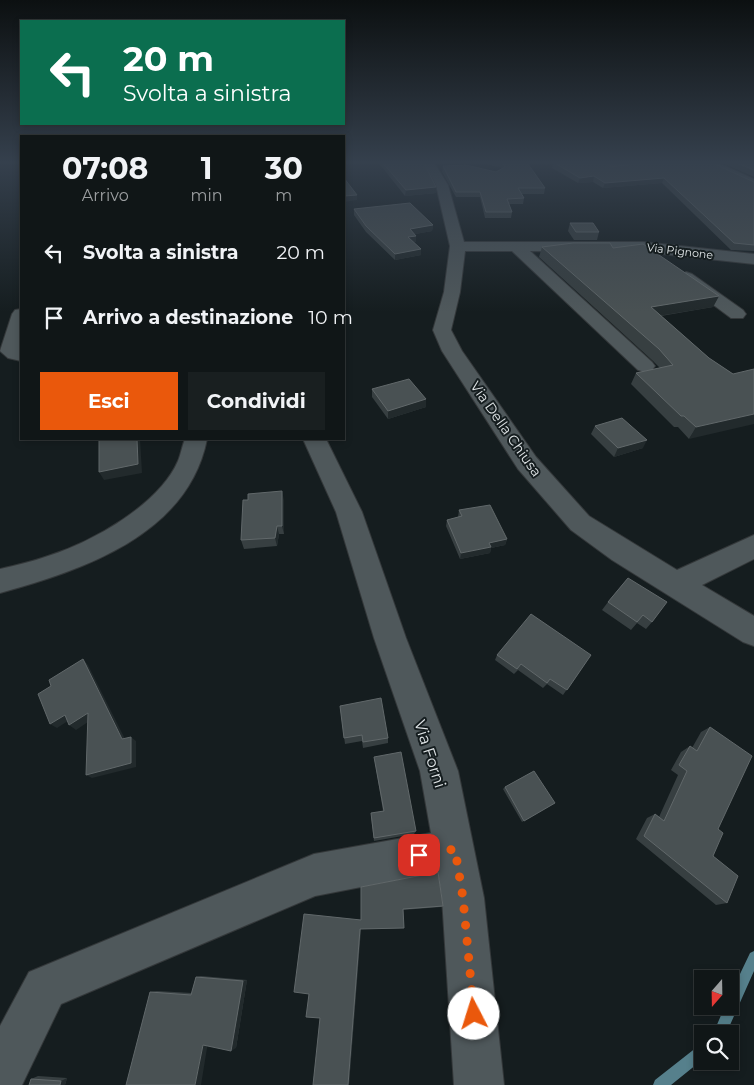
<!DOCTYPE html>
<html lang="it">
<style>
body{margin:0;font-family:Montserrat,sans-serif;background:#191f20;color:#f1f3f6;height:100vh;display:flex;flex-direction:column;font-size:19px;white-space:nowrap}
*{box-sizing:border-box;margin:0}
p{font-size:16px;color:#9c9fa1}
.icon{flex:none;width:28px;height:28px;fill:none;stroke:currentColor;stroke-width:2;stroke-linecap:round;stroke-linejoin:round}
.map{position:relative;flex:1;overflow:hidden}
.details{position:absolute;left:20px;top:135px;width:325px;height:305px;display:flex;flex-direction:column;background:#101617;border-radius:0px;box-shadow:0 2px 8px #0003,0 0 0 1px #303536}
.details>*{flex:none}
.guide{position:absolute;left:20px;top:20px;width:325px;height:105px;border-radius:0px;box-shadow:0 2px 8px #0003,0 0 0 1px #303536;background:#0b6e4f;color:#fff;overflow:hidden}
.needle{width:32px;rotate:200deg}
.buttons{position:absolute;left:694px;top:970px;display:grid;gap:10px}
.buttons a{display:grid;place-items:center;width:45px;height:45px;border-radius:0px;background:#101617;box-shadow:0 2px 8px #0003,0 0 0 1px #303536;font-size:25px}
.pin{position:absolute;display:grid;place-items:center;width:42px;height:42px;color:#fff;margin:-21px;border-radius:10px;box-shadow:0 2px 8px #0006}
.me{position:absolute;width:55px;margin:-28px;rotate:355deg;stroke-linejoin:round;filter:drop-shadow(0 0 4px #0008)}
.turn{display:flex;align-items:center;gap:18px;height:105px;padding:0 20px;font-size:22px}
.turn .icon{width:65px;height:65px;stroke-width:2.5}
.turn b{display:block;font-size:35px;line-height:42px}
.eta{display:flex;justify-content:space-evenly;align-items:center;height:85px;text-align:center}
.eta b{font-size:30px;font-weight:700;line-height:35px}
.cta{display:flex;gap:10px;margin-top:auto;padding:10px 20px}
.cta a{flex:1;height:58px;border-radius:0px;background:#ea580c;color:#fff;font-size:20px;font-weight:700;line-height:58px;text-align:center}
.cta a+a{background:#191f20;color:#f1f3f6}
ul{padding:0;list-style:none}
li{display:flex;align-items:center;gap:15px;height:65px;padding:0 20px}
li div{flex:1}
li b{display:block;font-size:19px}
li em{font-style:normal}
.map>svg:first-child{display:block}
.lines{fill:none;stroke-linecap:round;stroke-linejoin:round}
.stream{fill:#56808c;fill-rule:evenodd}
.minor-casing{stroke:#34383a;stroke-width:2}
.minor{fill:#4f585b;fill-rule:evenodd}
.wall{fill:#373f41}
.shaded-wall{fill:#222a2c}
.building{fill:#495153;stroke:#61686a}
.route{stroke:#ea580c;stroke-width:9;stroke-dasharray:0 16.2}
.labels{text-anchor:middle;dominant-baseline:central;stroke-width:4;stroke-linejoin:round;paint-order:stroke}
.far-street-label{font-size:11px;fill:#e1e6e8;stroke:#151d1f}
.street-label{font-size:14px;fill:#e1e6e8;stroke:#151d1f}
.near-street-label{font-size:16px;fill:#e1e6e8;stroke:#151d1f}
</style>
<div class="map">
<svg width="754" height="1085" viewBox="0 0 754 1085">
<rect width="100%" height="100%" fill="#151d1f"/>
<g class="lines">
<!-- stream -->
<path class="stream" d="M754,951v20l-28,63h-13l12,-28h5v-11l20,-42z
M702,1045v15l-31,25h-18l2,-5 42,-33z"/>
<defs>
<path id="minor" d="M423,161h10l15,24 16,57h179l111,12v10l-111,-12 -113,-1 122,111 3,4 -3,4 -7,2 -7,-2 -126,-119h-47l-5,41 -9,38 11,21 74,106 53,59 88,54 77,-35v24l-52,26 52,31v30l-11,-4 -131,-82 -41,-30 -53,-61 -76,-118 -9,-21 11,-38 6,-46 -14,-61z
M628,161h35l-6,3 -48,6 -6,-4 6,-4z
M700,161h14l40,18v9z
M686,272l6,2 51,36 3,4 -3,4h-12l-51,-38 -2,-3z
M21,309l-2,39 2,1v12l-13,-3 -8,-7 12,-37 3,-4z
M185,439h22c-19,96 -124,131 -207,154v-24c16,-4 32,-7 48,-13 44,-14 111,-51 130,-95 3,-7 4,-15 7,-22z
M303,439h23l36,73 44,126 52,133 26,127 20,187h-50l-12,-187 -4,-26 -123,24 -254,108 -39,81h-22v-59l29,-54 285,-118 117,-21 -11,-62 -46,-133 -38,-126z"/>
</defs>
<!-- minor casing -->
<use href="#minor" class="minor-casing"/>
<!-- minor -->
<use href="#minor" class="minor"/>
</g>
<!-- wall -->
<path class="wall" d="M363,161h60l13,26v6l-31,3 -27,-34 -15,1z
M468,161h58l19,27 -1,6h-23l3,4 -1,6h-14l3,8 -1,6h-26l-5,-21h-24l-14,-25 1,-6 53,6 6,-3 -2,-2z
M540,161h9l-2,4z
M608,161l-3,2 6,4 143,15v69l-23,-1 -69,-67 -59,5 -10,-6 -15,1 -26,-15 1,-6z
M718,161h36v16z
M354,209l79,16 -1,6 -17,3 1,8h-2l7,13 -26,5 -29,-28 -12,-17z
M570,223l29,9 -2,8h-23l-6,-9z
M542,247l71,1 106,48 -6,11 -52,9 48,42 24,16 -44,65 -11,-12h-4l-43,-43 5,-11 24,-5 -7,-7 -114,-104z
M372,389l54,10v8l-38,12 -16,-22z
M595,426l48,22 -29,9 -23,-23z
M284,500v34h-5l-2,12 -33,3 -3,-9z
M459,510l48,29 -2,6 -14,3 -1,5 -30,6 -14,-33 1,-6 11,-3z
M628,578l24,44 -6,7 -9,-6 -6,7 -29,-20 6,-8z
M497,655h94l-28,40 -16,-11 -4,4 -25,-18 -4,4 -19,-14z
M340,706l48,32v5l-25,5 -1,-7 -17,3z
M710,727l8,102 -5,27 14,47 -11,2 -80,-66 11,-21 8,-4 4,3 19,-42 -7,-5 10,-18 9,-6 2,2 9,-16z
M374,757l42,74 -2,3 -40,7 -3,-24 12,-6 -8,-49z
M505,787l50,16 -33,19 -19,-33z
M438,872l5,34 -2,1 -38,3 1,18h-1l-42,1 -12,156h-36l48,-165z
M201,976l46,4 -11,68 -86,-56 7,-1 35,2 4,-16z
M38,1076l29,2 -2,7h-36l2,-6z"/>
<!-- shaded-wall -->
<path class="shaded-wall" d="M594,176l-1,6 -15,1 2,-5z
M664,178l-2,5 -59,5 2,-5z
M436,187v6l-31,3 1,-6z
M357,195v5l-13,2v-6z
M433,225l-1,6 -22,4v-6z
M416,236v6l-8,1v-6z
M421,249v6l-26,5v-6z
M719,296l-6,11 -67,11 5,-11z
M426,399v8l-38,12v-8z
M754,414v10l-65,15 7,-12z
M137,439h3l2,34 -38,7 -5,-8z
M647,440l-4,8 -29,9 4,-9z
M282,491l2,9v34l-2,-8z
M277,526l2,8 -2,12 -2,-8z
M507,539l-2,6 -14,3 -1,5 -30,6 1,-6 28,-10z
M83,659l5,6 39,78 -5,-4z
M88,713l6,5 -18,12 -7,-5z
M65,715l6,4 -14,9 -7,-4z
M131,737l5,4v26l-44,11 -6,-3z
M360,929l-11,156h-1z
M247,980l-11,68 -5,3 12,-70z
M208,1042l-7,43h-6l8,-40z
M67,1078l-2,7h-5l1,-4z"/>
<!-- building -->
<path class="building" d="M381,161h42l13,26 -30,3z
M495,161h31l19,27h-27l6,10 -17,1 5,13h-26l-6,-20h-24l-13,-26 23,-1 30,7 9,-5 -4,-5z
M586,161h18h-1l8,6 48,-6h49l46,21v63l-20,-2 -70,-65 -59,5 -11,-7 -14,2 -27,-16z
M732,161h22v9z
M344,178l13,17 -13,1z
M410,203l23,22 -23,4 6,7 -8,1 13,12 -26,5 -29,-28 -12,-17z
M570,223h23l6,9h-23z
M573,243h37l3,5 30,-4 76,52 -68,11 58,51 24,16 21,-5v45l-58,13 -12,-11h-3l-45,-43 37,-8 -14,-16 -117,-102z
M409,379l17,20 -38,12 -16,-22z
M622,418l25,22 -29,8 -23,-22z
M99,439h38l1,25 -39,8z
M282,491v35h-5l-2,12 -34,2 2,-40h5v-6z
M490,505l17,34 -18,4 2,4 -30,6 -14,-33 15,-4 -3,-6z
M628,578l39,24 -15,20 -9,-7 -6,7 -29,-20z
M531,614l60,41 -24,35 -17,-11 -3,4 -26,-19 -4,5 -20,-14z
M83,659l39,80 9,-2v26l-45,12 2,-62 -19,12 -4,-10 -15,9 -12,-30 13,-8 -2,-6z
M381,698l7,40 -25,4 -1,-7 -18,3 -4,-32z
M710,727l42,29 -34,73 5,4 -10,23 25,20 -11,27 -83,-67 11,-22 9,7 23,-50 -8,-6 11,-19 7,5z
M401,752l15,79 -42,7 -3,-25 13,-2 -10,-54z
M534,771l21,32 -31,18 -19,-34z
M438,872l5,34 -40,3 1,19 -44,1 -12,156h-35l7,-67 -14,-1 3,-23 -15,-2 10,-78 57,6v-33z
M196,977l47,4 -12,70 -28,-6 -8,40h-69l24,-93 41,3z
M31,1079l30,2 -1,4h-31z"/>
<!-- sky -->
<linearGradient id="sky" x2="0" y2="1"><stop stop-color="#0c1011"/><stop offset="0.52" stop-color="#35404d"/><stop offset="1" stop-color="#35404d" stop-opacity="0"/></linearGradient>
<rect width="754" height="312" fill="url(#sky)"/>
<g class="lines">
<!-- route -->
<path class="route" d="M419,855l36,-6 8,49 11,116"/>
</g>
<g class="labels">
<!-- far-street labels -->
<g class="far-street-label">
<text transform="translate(680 251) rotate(7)">Via Pignone</text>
</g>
<!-- street labels -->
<g class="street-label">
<text transform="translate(506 429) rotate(55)">Via Della Chiusa</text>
</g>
<!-- near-street labels -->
<g class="near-street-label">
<text transform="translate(430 754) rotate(72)">Via Forni</text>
</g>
</g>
</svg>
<div class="buttons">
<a><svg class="needle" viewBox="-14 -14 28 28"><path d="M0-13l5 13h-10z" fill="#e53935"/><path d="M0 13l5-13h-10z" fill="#9c9fa1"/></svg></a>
<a><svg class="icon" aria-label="search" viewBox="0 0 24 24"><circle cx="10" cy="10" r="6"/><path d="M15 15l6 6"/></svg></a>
</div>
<div class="pin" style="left:419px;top:855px;background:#d93025"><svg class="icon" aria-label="arrive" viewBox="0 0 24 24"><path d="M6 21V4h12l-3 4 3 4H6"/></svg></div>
<svg class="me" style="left:474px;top:1014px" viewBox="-20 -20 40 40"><circle r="19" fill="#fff"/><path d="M0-13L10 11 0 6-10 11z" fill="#ea580c"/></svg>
<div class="guide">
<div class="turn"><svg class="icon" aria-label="left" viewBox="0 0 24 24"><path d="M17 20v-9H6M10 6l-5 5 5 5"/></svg><div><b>20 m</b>Svolta a sinistra</div></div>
</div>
<section class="details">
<div class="eta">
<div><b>07:08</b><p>Arrivo</p></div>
<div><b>1</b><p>min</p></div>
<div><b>30</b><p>m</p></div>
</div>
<ul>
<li><svg class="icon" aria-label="left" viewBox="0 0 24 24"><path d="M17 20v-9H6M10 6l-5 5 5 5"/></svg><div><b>Svolta a sinistra</b></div><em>20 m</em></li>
<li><svg class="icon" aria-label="arrive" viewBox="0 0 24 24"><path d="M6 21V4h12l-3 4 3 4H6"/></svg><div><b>Arrivo a destinazione</b></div><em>10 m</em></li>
</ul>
<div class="cta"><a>Esci</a><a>Condividi</a></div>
</section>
</div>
